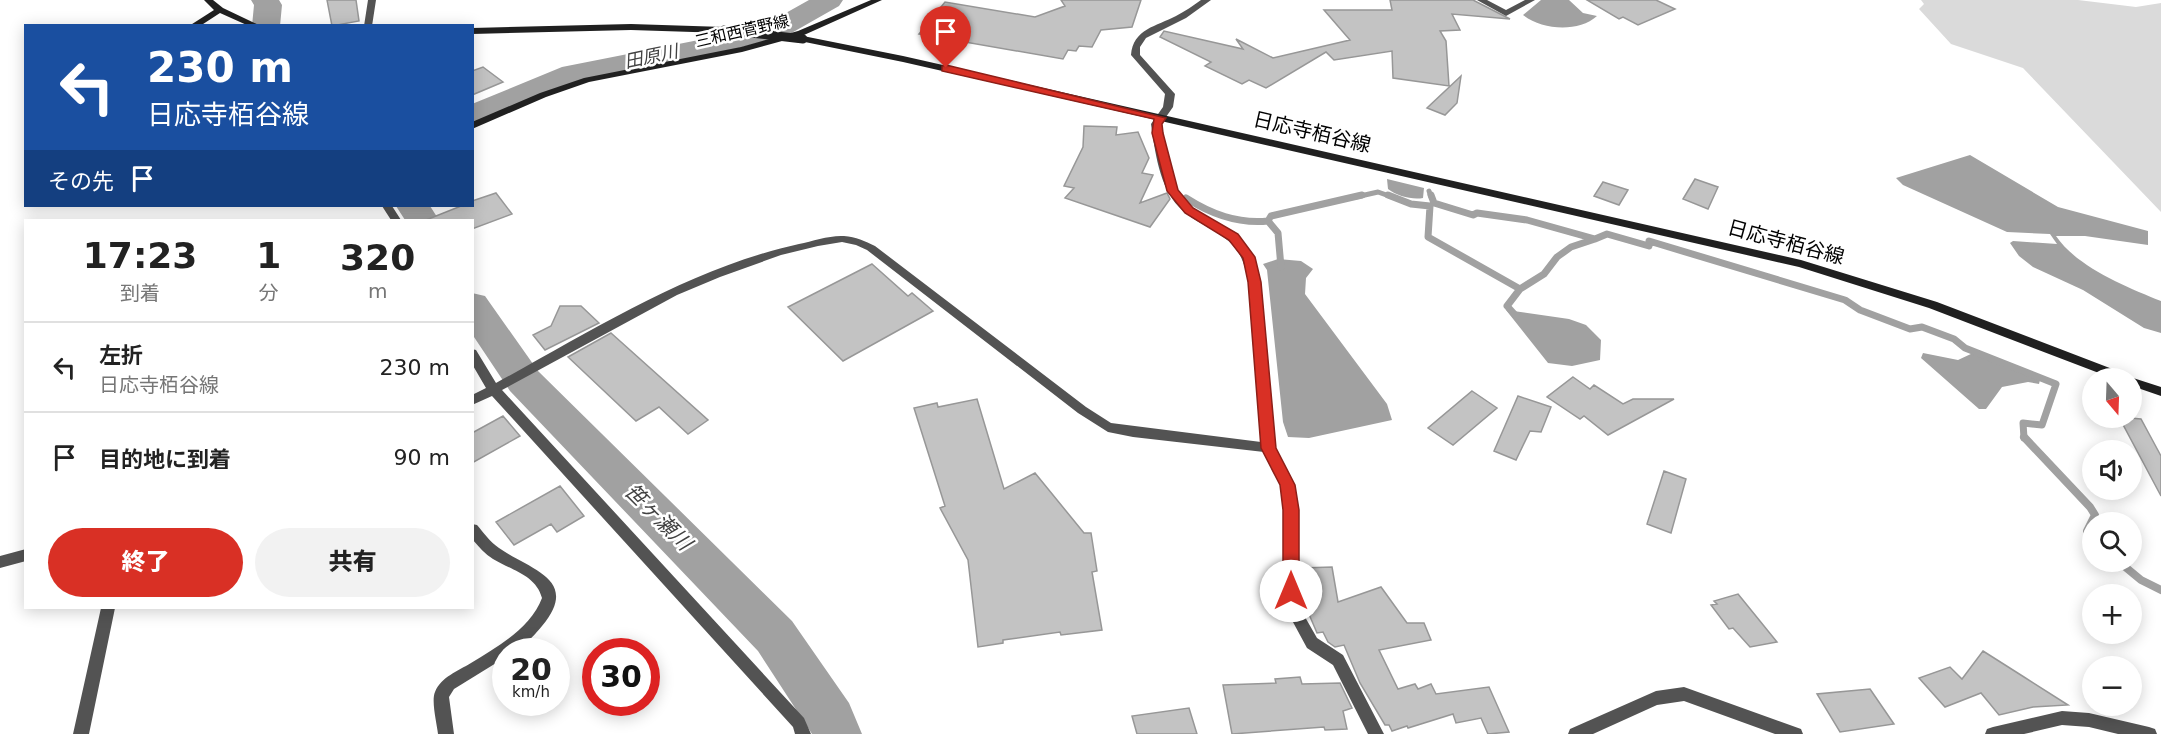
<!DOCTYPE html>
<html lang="ja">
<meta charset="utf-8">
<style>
body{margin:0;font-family:"DejaVu Sans","Noto Sans JP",sans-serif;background:#f2f2f2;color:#222;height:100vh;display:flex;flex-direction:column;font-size:22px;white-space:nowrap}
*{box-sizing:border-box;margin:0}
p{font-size:20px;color:#767676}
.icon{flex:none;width:33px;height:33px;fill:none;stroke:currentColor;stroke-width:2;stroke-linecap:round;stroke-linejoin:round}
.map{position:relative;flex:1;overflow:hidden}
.details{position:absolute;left:24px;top:219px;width:450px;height:390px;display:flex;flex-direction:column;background:#fff;border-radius:0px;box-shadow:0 3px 15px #0003}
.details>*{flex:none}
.top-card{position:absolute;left:24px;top:24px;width:450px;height:183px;border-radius:0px;box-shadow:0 3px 15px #0003;background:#1a4fa0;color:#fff;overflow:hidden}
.needle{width:39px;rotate:161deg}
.controls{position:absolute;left:2082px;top:368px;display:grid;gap:12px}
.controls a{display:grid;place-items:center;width:60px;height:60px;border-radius:50%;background:#fff;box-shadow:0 3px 15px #0003;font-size:30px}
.speed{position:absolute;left:492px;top:638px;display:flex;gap:12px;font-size:30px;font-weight:700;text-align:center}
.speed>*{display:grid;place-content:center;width:78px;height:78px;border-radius:50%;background:#fff;box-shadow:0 3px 15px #0003;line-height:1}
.speed small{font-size:15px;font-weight:400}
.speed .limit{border:9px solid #d22;background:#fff;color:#111}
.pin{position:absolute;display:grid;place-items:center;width:51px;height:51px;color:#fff;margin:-62px -26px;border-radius:50% 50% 50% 0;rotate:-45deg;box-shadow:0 0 6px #0007}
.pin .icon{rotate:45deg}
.me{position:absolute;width:66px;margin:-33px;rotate:0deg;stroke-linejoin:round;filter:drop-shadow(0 0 4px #0008)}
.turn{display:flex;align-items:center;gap:21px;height:126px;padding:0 24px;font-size:27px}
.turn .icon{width:78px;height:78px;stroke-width:2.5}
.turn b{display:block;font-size:42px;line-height:51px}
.then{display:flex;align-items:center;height:57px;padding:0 24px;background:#0003;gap:12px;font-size:22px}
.eta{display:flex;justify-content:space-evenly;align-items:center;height:102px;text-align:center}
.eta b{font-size:36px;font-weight:800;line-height:42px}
.action{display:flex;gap:12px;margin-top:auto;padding:12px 24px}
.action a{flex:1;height:69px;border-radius:36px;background:#d93025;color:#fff;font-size:24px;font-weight:800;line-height:69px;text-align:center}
.action a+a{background:#f2f2f2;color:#222}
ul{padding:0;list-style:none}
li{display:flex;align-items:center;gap:18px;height:90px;padding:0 24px;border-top:2px solid #e0e0e0}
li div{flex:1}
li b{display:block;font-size:22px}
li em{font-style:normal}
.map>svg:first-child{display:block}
.green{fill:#dadada}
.water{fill:#a1a1a1}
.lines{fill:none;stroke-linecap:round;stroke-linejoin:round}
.stream-far2{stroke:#a1a1a1;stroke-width:5}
.stream-far1{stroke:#a1a1a1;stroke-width:7}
.stream{stroke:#a1a1a1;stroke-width:8}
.river{fill:#a1a1a1;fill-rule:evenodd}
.building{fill:#c3c3c3;stroke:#979797;stroke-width:1.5}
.minor{fill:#535353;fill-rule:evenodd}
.secondary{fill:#202020;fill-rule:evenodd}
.secondary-bridge{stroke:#202020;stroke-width:9}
.route{fill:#d93025;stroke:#8d1f18;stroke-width:1.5}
.labels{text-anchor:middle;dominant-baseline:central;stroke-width:5;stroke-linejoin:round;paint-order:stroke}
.far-street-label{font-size:16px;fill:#000;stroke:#fff}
.far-water-label{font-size:18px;font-style:italic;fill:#424242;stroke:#fff}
.street-label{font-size:20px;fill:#000;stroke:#fff}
.water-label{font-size:21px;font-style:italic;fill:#424242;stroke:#fff}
</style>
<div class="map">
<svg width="2161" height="734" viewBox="0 0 2161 734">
<rect width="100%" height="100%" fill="#fff"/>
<!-- green -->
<path class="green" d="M1921,0h157l58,7 25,-4v209l-138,-144 -72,-24 -32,-35 5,-5z"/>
<!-- water -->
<path class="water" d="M1541,0h28l14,13 14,3c-19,17 -55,14 -74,-1z
M1970,155l88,52 90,24v14l-63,-9h-29c21,31 70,51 105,65v32l-17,-5 -61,-38 -50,-23 -14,-11 -9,-13 3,-2 44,3 -7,-10 -43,-2 -104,-47 -7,-7z
M1387,179l37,9 -1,10c-11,2 -26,-2 -35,-9z
M1278,259l23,2 12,8 -7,9 -1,16 82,110 5,16 -83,18 -21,-1 -5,-15 -16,-152 -4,-6z
M1506,310l63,9 17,6 15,15 -1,20 -28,6 -24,-3z
M1923,353l35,7 15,-7 67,27 -1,4 -11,-2 -26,5 -16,22h-7l-58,-51z"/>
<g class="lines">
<!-- stream-far2 -->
<path class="stream-far2" d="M1429,191l2,6
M1356,197l22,-5 14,5"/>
<!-- stream-far1 -->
<path class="stream-far1" d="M1388,195l23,9 19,2 -2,31 92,52
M1431,195l3,8 39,12 4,-2 50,7 68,19 12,-5 42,12v-5l196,59 15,10 50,19 12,-2 32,12 11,9 91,36 -14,41 -19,-2 1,15
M1186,198c25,16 51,26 82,23l3,-5 91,-21
M1268,221l10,12 3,34
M1517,317l-10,-11 13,-17 24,-15 13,-17 14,-10 24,-8"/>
<!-- stream -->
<path class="stream" d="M2024,437l66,70 5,8 -8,16 5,7
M2118,561l23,19 20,10"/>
<!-- river -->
<path class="river" d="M251,0h28l3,5 -2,21h-28l2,-21z
M809,0h34l-4,6 -51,29 -68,18 -140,27 -108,44v-20l90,-37 157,-31 49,-13z
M396,206h34l9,14h-34z
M472,293l13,3 53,75 254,250 57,82 13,31h-50l-54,-83 -248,-260 -38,-57z"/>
</g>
<!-- building -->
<path class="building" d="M327,0h29l3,21 -27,5z
M1061,0h80l-9,27 -31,3 -9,17 -13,-1 -3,5 -8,-1 -5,9 -144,-25 26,-32 90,15 30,-11z
M1390,0h83l37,19 -58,-5 8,16 -20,1 6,10 3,45 -56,-8 -1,-27 -58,9 -8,-8 -60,36 -17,-8 -7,4 -37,-18 6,-4 -51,-25 4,-6 79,18 -7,-10 37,19 77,-18 -26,-30h68z
M1587,0h69l19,9 -37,16 -15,-8 -4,2z
M483,67l20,15 -31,13v-24z
M1461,76l-4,27 -12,12 -18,-7z
M1084,126l33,1 -1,8 22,-3 11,26 -7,15 11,2 -13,28 27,-10 3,6 -20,28 -85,-29 9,-10 -10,-2 19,-39z
M1695,179l23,8 -10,22 -25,-10z
M1603,182l25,8 -9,15 -25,-9z
M496,193l16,21 -40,15v-9h-46l35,-14h11v-5z
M872,264l36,32 4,-3 21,18 -90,50 -55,-54z
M560,306h21l18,17 -54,27 -12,-15 18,-9z
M611,333l97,87 -20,14 -29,-27 -23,14 -68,-64z
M1573,377l17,12 4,-4 29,19 10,-5h41l-66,36 -24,-19 -4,3 -33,-22z
M1472,391l25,17 -44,37 -25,-17z
M1518,396l33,11 -10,25 -11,-1 -14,29 -22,-9z
M977,399l27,90 31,-16 49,60h7l6,38 -5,1 10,58 -41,5 -1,-3 -57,8v3l-25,4 -10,-87 -28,-52 5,-2 -31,-98 23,-5 1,4z
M503,416l17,20 -48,27v-30z
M2119,417l22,2 20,37v40z
M1664,471l22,8 -15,54 -24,-9z
M560,486l24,30 -27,16 -6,-8 -37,21 -18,-23z
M1332,567l6,35 43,-15 26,36h17l7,17 -52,10 19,39 17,-5 3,5 13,-5 5,10 53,-7 20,45 -21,2 -7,-16 -25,5 -3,-9 -45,14 -1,-2 -15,5 -3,-6h-4l-25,-42 -16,-38 -9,2 -7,-5 -5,-10 -6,1 -14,-33 2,-1 -3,-31z
M1738,594l39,48 -27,5 -17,-19 -4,1 -18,-24 6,-1 -3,-3z
M1983,651l41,26 44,28 -35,2 -34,8 -18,-22 -36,14 -26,-29 31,-11 12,12z
M1300,677l2,7 38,-1 12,25 -9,3 4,18 -22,1 -1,-3 -92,7 -9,-49 53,-2 -1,-4z
M1870,689l24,35 -54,8 -23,-38z
M1189,708l8,26h-60l-5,-18z"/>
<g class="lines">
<!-- minor -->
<path class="minor" d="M368,0h8l-4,26h-8z
M1201,0h10l-25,18 -40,20 -6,9v8l35,39 -2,13 -12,17c4,24 7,56 23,75 14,18 37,24 53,38 14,12 19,29 24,45l13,166 21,37 3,25v81l3,19 16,28 26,17 41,79h-16l-35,-69 -26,-17 -20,-37 -3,-20v-81l-3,-25 -17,-33 -131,-15 -25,-5 -30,-19 -211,-163 -11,-5 -14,-3 -24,4 -37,9 -61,22 -43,18 -175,95 302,328 7,16h-16l-2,-7 -301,-331 -20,9v-10l14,-7 -14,-24v-15l4,1 20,33c97,-53 194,-115 303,-139 14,-3 31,-9 45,-8 12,1 21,5 31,10l211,161 25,16 150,19 -12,-160c-3,-10 -5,-21 -11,-30 -13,-21 -42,-27 -59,-45 -20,-21 -24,-56 -28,-83l12,-17 2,-13 -34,-39c2,-26 26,-29 45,-39 9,-5 17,-10 25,-16z
M1477,0h10l19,10 19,-10h10l-29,16z
M382,206h10l9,14h-10z
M472,524l5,1c7,8 13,17 22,23 31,22 82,31 43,78 -9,11 -22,25 -36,25v6l-5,3 -47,29 -5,8 5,37h-16c-1,-10 -7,-33 -3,-42 6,-15 23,-21 36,-29 26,-16 60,-35 71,-65 -6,-23 -31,-28 -49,-39 -8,-5 -14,-12 -21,-20z
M26,549v12l-26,7v-12z
M101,608h14l-26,126h-16z
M1684,687l117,42 2,5h-28l-91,-33 -27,4 -64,29h-25l2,-5 86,-38z
M2062,711l27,2 60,14 6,2 2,5h-39l-29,-7 -27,-2 -38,9h-39l2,-5 6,-2z"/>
<!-- secondary -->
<path class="secondary" d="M204,0h9l10,8 38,18h-12l-29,-13 -20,13h-11l25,-16z
M871,0h11l-78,35 -62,17 -153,30 -43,15 -74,32v-7l68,-29 44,-15 157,-31 57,-16z
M631,24l93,3 4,3 -4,3 -93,-3 -159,4v-6z
M803,36l100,20 898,204 136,42 191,73 2,2 31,10v9l-29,-10v-8h-20l-183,-70 -130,-41 -896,-205 -103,-21 -1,-2z"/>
<!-- secondary-bridge -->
<path class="secondary-bridge" d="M724,30l79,9"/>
</g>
<!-- route -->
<path class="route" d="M946,65l220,53 -4,6 1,9 15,57 15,18 45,26 17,23 6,25 15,166 19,37 4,25v81l-2,5h-12l-2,-5v-81l-3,-25 -19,-37 -13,-166 -5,-24 -14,-18 -44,-27 -18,-22 -15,-58 2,-14 -212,-48v-5z"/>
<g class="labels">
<!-- far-street labels -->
<g class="far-street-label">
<text transform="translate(742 31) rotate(-13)">三和西菅野線</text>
</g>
<!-- far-water labels -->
<g class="far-water-label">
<text transform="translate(651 56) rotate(-12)">田原川</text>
</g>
<!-- street labels -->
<g class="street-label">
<text transform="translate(1312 132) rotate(13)">日応寺栢谷線</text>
<text transform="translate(1786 242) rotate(15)">日応寺栢谷線</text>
</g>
<!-- water labels -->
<g class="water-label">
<text transform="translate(658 517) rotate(45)">笹ヶ瀬川</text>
</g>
</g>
</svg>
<div class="controls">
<a><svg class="needle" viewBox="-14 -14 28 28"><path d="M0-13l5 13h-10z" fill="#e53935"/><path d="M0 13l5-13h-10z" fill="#767676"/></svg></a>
<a><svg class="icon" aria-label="sound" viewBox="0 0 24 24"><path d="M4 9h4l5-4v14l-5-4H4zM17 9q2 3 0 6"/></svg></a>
<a><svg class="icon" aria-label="search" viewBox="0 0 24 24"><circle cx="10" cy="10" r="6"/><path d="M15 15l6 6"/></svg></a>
<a>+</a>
<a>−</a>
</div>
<div class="speed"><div>20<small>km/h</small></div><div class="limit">30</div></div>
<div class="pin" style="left:946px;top:68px;background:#d93025"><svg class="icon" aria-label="arrive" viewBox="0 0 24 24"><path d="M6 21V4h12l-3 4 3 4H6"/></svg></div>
<svg class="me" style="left:1291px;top:591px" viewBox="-20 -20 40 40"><circle r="19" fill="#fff"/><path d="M0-13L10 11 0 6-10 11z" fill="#d93025"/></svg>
<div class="top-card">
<div class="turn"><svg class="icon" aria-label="left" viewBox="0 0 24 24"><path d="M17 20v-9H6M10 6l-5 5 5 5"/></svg><div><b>230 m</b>日応寺栢谷線</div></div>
<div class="then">その先<svg class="icon" aria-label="arrive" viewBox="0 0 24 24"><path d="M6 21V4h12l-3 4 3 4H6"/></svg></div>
</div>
<section class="details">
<div class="eta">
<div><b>17:23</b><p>到着</p></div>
<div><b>1</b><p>分</p></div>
<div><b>320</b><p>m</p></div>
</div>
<ul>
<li><svg class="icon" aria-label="left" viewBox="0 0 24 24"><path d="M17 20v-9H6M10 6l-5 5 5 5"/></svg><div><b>左折</b><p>日応寺栢谷線</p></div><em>230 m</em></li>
<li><svg class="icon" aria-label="arrive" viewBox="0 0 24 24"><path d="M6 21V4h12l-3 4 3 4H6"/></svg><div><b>目的地に到着</b></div><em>90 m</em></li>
</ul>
<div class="action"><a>終了</a><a>共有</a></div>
</section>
</div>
